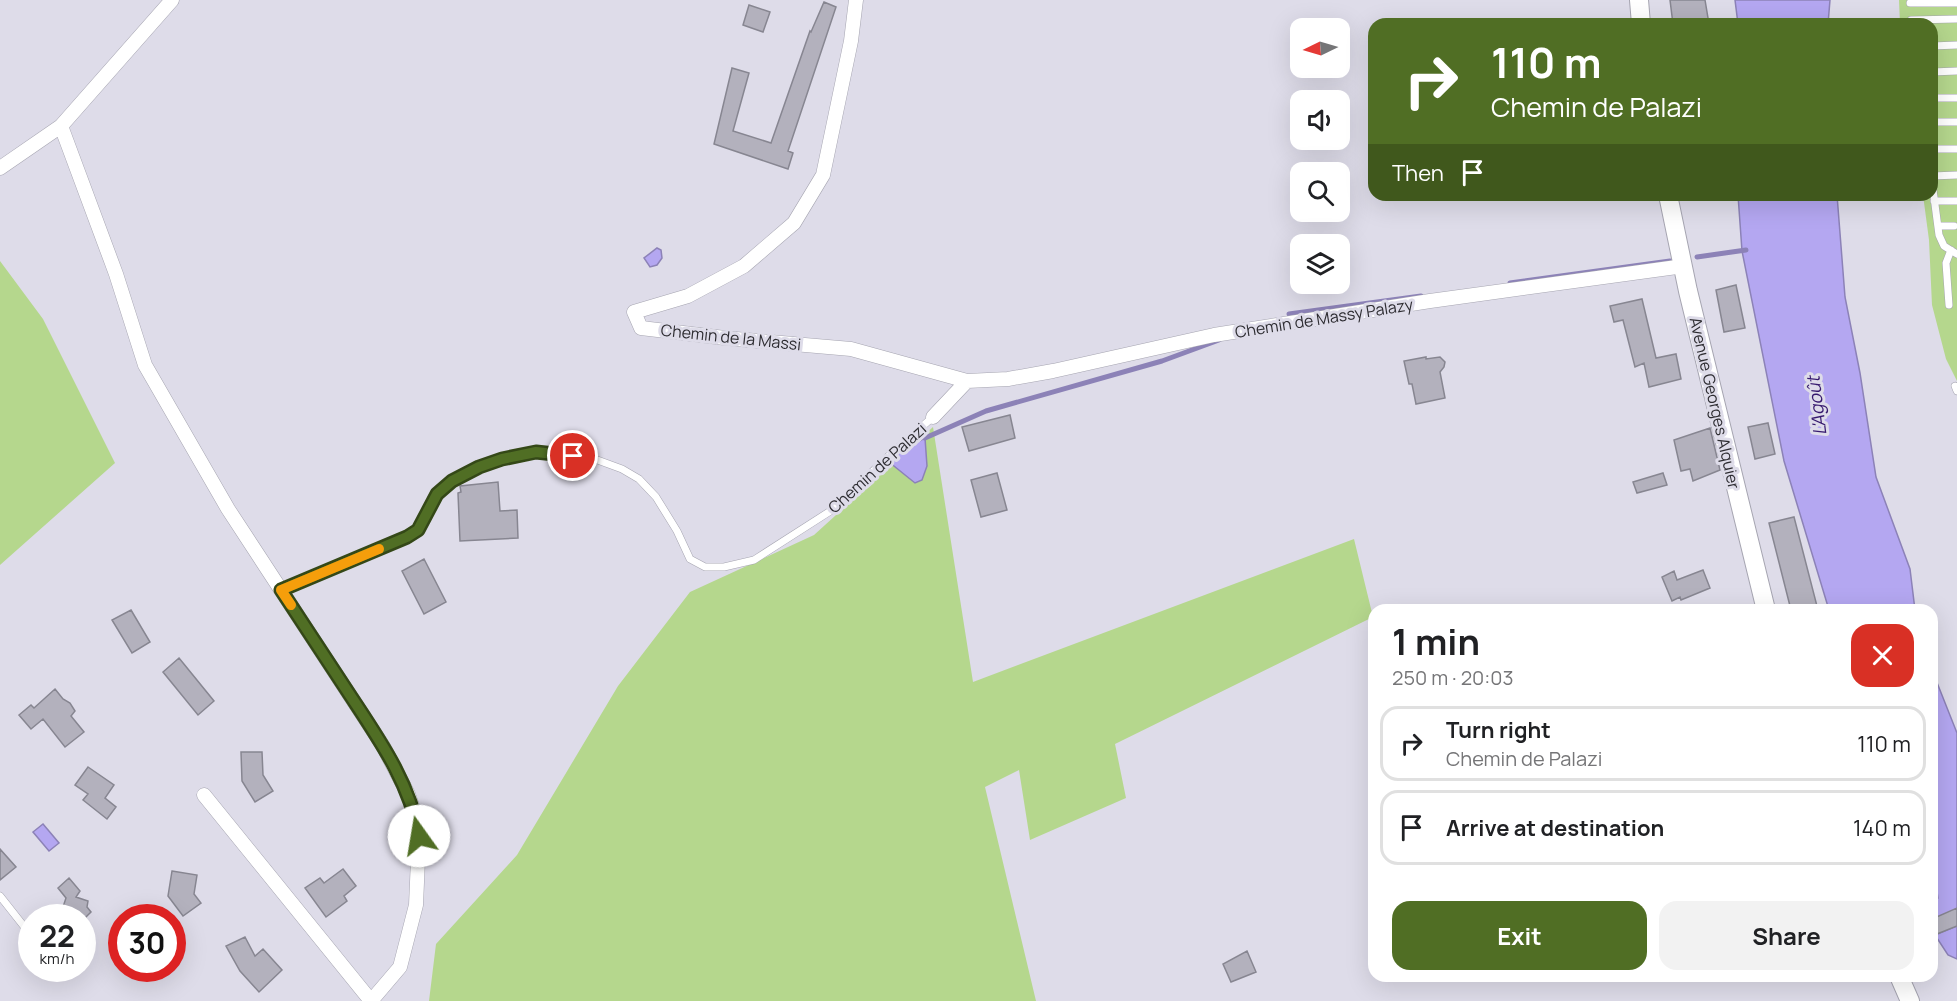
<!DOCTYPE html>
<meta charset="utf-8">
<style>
body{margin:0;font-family:Manrope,sans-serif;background:#f2f2f2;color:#202124;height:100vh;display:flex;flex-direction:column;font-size:22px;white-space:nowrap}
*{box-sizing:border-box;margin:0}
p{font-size:20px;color:#757577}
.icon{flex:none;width:33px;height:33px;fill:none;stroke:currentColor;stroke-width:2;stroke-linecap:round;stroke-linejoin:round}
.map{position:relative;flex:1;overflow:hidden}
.panel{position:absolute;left:1368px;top:604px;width:570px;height:378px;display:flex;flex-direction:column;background:#fff;border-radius:18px;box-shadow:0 6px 24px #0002}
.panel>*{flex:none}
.top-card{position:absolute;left:1368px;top:18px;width:570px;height:183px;border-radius:18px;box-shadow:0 6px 24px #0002;background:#506e24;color:#fff;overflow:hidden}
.needle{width:39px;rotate:265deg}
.fabs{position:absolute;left:1290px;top:18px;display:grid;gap:12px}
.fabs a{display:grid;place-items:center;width:60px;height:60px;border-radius:12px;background:#fff;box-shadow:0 6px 24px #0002;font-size:30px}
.speed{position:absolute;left:18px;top:904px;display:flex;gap:12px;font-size:30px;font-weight:700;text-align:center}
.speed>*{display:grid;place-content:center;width:78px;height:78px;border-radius:50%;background:#fff;box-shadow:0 6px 24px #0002;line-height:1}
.speed small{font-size:15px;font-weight:400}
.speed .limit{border:9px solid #d22;background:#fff;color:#111}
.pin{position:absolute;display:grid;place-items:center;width:51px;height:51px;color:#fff;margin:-26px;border:3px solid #fff;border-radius:50%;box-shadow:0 2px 6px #0007}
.me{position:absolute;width:66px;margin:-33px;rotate:347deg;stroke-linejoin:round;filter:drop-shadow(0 0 4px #0008)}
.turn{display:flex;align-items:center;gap:21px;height:126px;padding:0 24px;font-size:27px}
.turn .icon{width:78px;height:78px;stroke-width:2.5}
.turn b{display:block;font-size:42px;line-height:51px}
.then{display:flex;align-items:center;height:57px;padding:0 24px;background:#0003;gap:12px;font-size:22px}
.round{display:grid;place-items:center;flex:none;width:63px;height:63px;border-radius:18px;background:#f2f2f2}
.head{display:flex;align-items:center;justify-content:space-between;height:102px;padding:0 24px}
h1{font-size:36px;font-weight:700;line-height:45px}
.primary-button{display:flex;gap:12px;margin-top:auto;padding:12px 24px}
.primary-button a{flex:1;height:69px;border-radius:18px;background:#506e24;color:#fff;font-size:24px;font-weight:700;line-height:69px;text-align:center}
.primary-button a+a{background:#f2f2f2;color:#202124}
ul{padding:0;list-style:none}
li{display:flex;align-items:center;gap:18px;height:75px;margin:0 12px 9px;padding:0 12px;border:3px solid #e0e0e0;border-radius:18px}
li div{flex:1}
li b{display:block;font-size:22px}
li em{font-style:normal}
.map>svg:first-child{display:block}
.green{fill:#b5d78d}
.water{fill:#b4a7f1;stroke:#8c82b7;stroke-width:1.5}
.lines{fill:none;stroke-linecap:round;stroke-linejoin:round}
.stream{stroke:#8c82b7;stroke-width:5}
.building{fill:#b3b1bd;stroke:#878691;stroke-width:1.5}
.lane-casing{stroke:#a6a5b1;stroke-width:8}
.street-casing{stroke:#a6a5b1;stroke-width:15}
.secondary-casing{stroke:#a6a5b1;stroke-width:20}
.lane{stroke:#fff;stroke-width:7}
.street{stroke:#fff;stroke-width:14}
.secondary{stroke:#fff;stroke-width:18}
.route-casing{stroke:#344817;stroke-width:15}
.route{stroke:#506e24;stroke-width:10}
.slow{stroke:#f59e0b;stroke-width:10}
.labels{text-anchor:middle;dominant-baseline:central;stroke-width:6;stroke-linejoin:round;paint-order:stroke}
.street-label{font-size:16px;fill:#2d2c31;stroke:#dedce9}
.water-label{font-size:18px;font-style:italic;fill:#36196e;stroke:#dedce9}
</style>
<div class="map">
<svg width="1957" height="1001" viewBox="0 0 1957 1001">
<rect width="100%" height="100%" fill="#dedce9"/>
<!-- green -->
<path class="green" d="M1899,0h58v381l-11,-22 -14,-54 -3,-65 -6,-45h9v-171h-32z
M0,261l43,58 72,144 -115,102z
M933,427l40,255 381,-143 19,78 -258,127 11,54 -96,42 -11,-70 -34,17 51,214h-607l7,-57 81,-89 101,-169 72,-94 124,-57z"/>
<!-- water -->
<path class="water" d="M1735,0h95l-2,24h-90z
M1738,195h99l8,102 15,76 16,104 34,92 5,41h-86l-45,-149 -42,-210z
M657,248l4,2 1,8 -5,7 -7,2 -6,-9z
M925,438l2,28 -5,14 -7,3 -26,-21 17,-14z
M1932,670l25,63v177l-25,9v-18l6,-3 -6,-38z
M43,824l16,19 -10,8 -16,-19z
M1957,926v33l-9,-4 -13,-20z"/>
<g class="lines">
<!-- stream -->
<path class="stream" d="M1697,257l49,-7
M1510,283l160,-22
M1289,314l132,-18
M925,438l61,-27 176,-50 57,-21"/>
</g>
<!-- building -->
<path class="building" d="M1670,0h35l4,24h-36z
M824,2l12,5 -48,144 5,2 -5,16 -74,-25 18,-76 17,5 -16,58 38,12 39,-112 1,1z
M749,5l21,7 -7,20 -20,-7z
M1736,285l9,43 -21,4 -8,-42z
M1642,299l14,59 20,-4 5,25 -32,8 -5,-24 -9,4 -12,-47 -9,2 -4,-16z
M1426,357v2l14,-2 5,5 -1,5 -4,5 5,26 -29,6 -4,-20h-3l-5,-23z
M1010,415l5,23 -46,13 -7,-24z
M1768,423l7,31 -20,5 -7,-32z
M1710,428l10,42 -27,11 -3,-12 -9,2 -7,-31z
M997,473l10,37 -26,7 -10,-37z
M1663,473l4,12 -30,8 -4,-11z
M498,482l2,29 17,-1 1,28 -58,3 -2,-48 3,-1 -1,-6z
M1794,517l24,93h-27l-22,-87z
M424,559l22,43 -22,12 -22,-43z
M1703,570l7,18 -29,12 -1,-3 -8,4 -10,-24 12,-6 3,9z
M131,610l19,32 -18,11 -20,-33z
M179,658l35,43 -16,14 -35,-43z
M55,689l8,10 7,4 5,8 -4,5 13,16 -19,15 -22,-28 -12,10 -12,-14 12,-10 3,3z
M241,752h21l1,23 10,16 -18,11 -13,-21z
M88,767l26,18 -9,13 11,9 -9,12 -24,-19 5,-6 -13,-9z
M0,849l16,18 -16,13z
M343,869l13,17 -12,10 3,5 -21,16 -21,-29 15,-10 4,5z
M172,871l25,4 -3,19 7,9 -18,13 -15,-20z
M69,878l11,13 -4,6 12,4 -1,6 4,5 -9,9v-3l-22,-2 6,-18 -8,-10z
M1957,908v18l-25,10v-17z
M245,937l10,19 8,-7 19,21 -23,22 -19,-21 -14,-25z
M1247,951l9,21 -25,10 -8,-18z"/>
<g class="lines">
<defs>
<path id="lane" d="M1910,3h47
M1911,20l46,-1
M1932,46l25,-1
M1932,72l25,-1
M1932,98h25
M1932,122h25
M1932,149h25
M1932,176l25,-1
M1932,182l7,53 5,11 13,8
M1934,201h23
M1938,226h16
M1949,305l-3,-42 5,-13
M1955,386l2,5
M281,590l126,-53 11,-7 19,-36 15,-13 50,-22 34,-7 56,6 30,11 17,10 17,18 21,34 13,28 15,8h19l30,-7 78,-50 63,-60 38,-33
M0,896l30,38"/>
<path id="street" d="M856,0l-5,41 -28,134 -29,48 -50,43 -56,30 -54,16 7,16 84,10 126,11 116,32 41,-2 45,-8 161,-36 216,-34 254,-35
M61,126l55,148 29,91 83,144 155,237 25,48 8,23 3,19 -3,69 -16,62 -29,34
M0,168l61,-42 111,-126
M933,417l34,-36
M204,795l167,206"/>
<path id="secondary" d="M1639,0l2,24
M1668,195l20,96 78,319
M1899,976l11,25"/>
</defs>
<!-- lane casing -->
<use href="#lane" class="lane-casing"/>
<!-- street casing -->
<use href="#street" class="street-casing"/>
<!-- secondary casing -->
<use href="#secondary" class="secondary-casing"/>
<!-- lane -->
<use href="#lane" class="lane"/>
<!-- street -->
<use href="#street" class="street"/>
<!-- secondary -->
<use href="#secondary" class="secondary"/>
</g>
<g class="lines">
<defs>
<path id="route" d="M419,836c-9,-55 -43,-101 -73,-147 -22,-33 -43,-66 -65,-99l126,-53 11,-7 19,-36 15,-13 27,-14 23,-8 34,-7 37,4"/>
</defs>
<!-- route casing -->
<use href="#route" class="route-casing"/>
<!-- route -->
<use href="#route" class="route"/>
<!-- slow -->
<path class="slow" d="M291,605l-10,-15 98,-41"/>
</g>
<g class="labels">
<!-- street labels -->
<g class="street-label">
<text transform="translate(1324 318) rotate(-9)">Chemin de Massy Palazy</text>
<text transform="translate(731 337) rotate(6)">Chemin de la Massi</text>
<text transform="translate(1715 403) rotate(77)">Avenue Georges Alquier</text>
<text transform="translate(877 468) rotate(-42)">Chemin de Palazi</text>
</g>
<!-- water labels -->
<g class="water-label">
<text transform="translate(1816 406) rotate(-97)">L'Agoût</text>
</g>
</g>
</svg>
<div class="fabs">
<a><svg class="needle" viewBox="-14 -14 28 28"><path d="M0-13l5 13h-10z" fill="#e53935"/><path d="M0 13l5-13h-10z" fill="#757577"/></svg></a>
<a><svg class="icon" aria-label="sound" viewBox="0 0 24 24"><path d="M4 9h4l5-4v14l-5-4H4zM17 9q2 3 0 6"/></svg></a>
<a><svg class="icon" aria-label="search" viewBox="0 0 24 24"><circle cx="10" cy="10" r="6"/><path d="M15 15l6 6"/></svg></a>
<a><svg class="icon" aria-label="layers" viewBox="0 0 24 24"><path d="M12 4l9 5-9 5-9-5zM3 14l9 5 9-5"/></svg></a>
</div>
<div class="speed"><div>22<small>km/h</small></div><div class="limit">30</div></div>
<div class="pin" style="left:573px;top:456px;background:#d93025"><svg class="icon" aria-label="arrive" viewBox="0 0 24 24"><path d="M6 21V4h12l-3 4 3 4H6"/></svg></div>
<svg class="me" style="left:419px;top:836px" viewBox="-20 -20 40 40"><circle r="19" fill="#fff"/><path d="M0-13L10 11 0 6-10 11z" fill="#506e24"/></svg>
<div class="top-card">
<div class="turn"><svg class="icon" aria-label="right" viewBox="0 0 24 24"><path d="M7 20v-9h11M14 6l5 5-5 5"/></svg><div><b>110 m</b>Chemin de Palazi</div></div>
<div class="then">Then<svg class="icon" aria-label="arrive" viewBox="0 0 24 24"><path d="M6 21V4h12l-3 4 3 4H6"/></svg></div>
</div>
<section class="panel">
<div class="head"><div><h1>1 min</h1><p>250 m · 20:03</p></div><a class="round" style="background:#d93025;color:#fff"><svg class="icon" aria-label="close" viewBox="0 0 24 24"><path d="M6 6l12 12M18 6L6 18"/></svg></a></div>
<ul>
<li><svg class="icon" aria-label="right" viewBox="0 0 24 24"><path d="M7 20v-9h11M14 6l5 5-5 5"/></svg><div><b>Turn right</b><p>Chemin de Palazi</p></div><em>110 m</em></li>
<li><svg class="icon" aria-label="arrive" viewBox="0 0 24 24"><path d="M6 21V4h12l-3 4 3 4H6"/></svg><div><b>Arrive at destination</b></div><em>140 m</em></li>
</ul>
<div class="primary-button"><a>Exit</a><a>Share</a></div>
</section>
</div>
